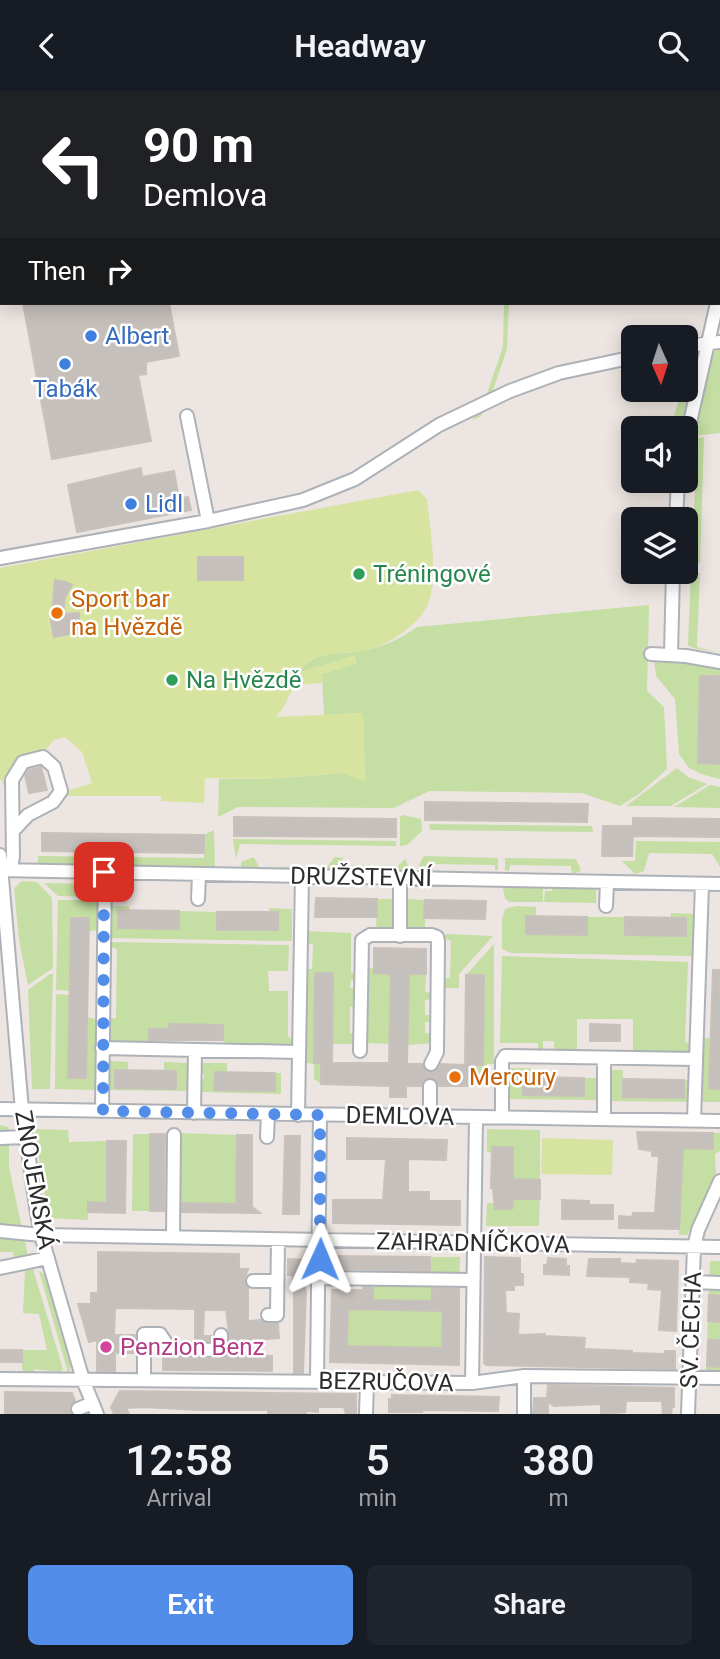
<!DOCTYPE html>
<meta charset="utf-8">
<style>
body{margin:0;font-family:Roboto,sans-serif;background:#20242c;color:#f1f3f6;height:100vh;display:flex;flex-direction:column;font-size:26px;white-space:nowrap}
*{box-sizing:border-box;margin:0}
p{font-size:23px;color:#9ea1a6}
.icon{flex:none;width:38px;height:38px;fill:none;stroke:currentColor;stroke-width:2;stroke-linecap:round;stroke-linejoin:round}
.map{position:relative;height:1323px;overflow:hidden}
.panel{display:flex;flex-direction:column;background:#171b24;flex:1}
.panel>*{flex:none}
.guide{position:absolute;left:0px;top:0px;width:721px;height:214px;box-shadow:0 4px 18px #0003;background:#202124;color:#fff;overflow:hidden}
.needle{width:46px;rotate:177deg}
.tools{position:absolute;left:621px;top:234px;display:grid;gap:14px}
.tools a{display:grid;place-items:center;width:77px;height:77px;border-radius:10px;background:#171b24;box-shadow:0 4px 18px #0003;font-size:35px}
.pin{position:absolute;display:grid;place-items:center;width:60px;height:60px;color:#fff;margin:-30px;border-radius:14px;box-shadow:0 4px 10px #0006}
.me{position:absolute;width:77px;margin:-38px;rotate:1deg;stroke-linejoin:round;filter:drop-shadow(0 0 5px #0008)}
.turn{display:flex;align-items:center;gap:24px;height:147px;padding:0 28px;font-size:32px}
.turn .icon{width:91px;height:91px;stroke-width:2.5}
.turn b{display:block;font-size:49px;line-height:60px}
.then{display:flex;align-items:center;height:66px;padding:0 28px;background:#0003;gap:14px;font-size:26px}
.eta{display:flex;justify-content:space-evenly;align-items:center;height:119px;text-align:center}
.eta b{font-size:42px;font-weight:600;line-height:49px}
.primary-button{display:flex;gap:14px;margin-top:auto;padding:14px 28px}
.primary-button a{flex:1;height:80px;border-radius:10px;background:#528ee9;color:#fff;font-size:28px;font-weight:600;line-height:80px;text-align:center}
.primary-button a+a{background:#20242c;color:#f1f3f6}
header{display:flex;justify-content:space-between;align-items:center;height:91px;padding:0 28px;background:#171b24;font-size:32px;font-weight:600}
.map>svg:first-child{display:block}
.green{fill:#c4dea3}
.pitch{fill:#d6e4a0}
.building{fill:#c6c0bc;stroke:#c9c1bb;stroke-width:2;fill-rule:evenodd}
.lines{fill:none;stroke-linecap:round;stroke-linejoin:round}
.minor-tunnel{stroke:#c7c0bd;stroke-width:12;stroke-dasharray:12 6;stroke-linecap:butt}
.minor-casing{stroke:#adb2b8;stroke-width:16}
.minor{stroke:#fff;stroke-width:12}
.route{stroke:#528ee9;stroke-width:12;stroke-dasharray:0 21.6}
.shop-dot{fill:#3f7fe0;stroke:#fff;stroke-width:2.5}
.leisure-dot{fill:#2e9e5b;stroke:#fff;stroke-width:2.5}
.food-dot{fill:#e8710a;stroke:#fff;stroke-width:2.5}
.hotel-dot{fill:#d1479c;stroke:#fff;stroke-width:2.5}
.labels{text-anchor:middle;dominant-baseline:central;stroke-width:5;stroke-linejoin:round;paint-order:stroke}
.shop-label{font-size:24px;fill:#366cbe;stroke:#fff;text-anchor:start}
.leisure-label{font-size:24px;fill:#27864d;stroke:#fff;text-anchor:start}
.food-label{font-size:24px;fill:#c56008;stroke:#fff;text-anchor:start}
.street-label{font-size:24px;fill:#2d2d2d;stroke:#fff}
.hotel-label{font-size:24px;fill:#b23c85;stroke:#fff;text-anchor:start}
</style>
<header><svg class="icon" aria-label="back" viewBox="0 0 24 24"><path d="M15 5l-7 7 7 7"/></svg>Headway<svg class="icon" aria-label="search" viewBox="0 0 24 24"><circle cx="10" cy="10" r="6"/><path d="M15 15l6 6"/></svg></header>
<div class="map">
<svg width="720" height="1323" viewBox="0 0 720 1323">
<rect width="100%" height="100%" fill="#ede5e1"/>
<!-- green -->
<path class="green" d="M281,0h439v119l-1,-117z
M504,212h5l-2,46 -16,47 -10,20 -9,5 13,-22 18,-52z
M720,256v86l-27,3 19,-82z
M692,260l7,4v7l-17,67h-12l12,-39h4z
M704,346l-4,126h-9l7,-125z
M691,482h9l-3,74 23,6 -27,-5 -5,-3z
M649,514l-2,86 17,16 3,62 -28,25 -19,12 -38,-13 -153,-2 -35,17 -156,-1 -20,10 1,-38h49l76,-6 21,8 -2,-68 -39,2 -2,-41 35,-11 -3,-7 -53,16v-3c21,-20 35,-14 61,-18 19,-3 40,-13 55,-24z
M654,568l33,3 33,6v8h-20l20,88v15l-16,-4 -15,-7 -10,-14 -4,-55 -19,-23z
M677,677l11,9 19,7 -36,22h-45z
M710,694l10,2v21l-46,-1z
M403,724l18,4 1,12 -15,14 -7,1v-29z
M429,733l163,2 1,6 -163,-2z
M214,739l1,39 -177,-2v-11l166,2v-23z
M233,748l163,2v5l-156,-2 -4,15z
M636,750l84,1v25l-8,-13 -63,-1 -5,18 -9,3 -13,-13h13z
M424,765l74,2v12h-3v-5l-61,-1 -1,8h-12l-2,-7z
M254,766l5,10h68l8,-10 8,1 -3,7 58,1 7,-7 4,8 -6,6 -159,-3 -3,-3v-5z
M505,767l71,1 5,12 -9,3 -1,-8 -61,-1 -1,6 -4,-1z
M22,790l15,1 15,16 1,70 -25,17 -9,-46 -5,-51z
M44,792l48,1 -1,13 -33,-1z
M506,793l42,1v4h-5v13h-34l-4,-4 -2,-10z
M552,794l48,2 2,3h-6v13l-52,-1 1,-11h7z
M377,808h19l-2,30 -4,2 -14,1z
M404,808l21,1v33l-15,-2 -3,-2z
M58,809h41l-1,30 -9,1v-13h-18l-1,73 -14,-1z
M108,815h21v4h-11v18l60,1 1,-18 38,1v18h60l1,-17 -9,-1v-4l23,1v32l-185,-3z
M516,815l20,1v9h-10l61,18v-17h38v18l60,1 -14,-18v-5l27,1 -1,42 -186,-3 -9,-4v-30l3,-10z
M305,840l46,2v40h8v7h-8l-1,8 9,1 -1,18h-8v26h8l-1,11h-25l1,-71h-18l-1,89 7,1v21l-7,-5v-15l-11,-2 2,-93h7l1,-25h-8z
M446,843l47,2 -34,38v14h-17v-10h8l1,-37 -8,-3z
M107,851l182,3 -1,26h-20l1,20h19v45l7,6 -5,6 -61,-1 -6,-7v-15l-54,-1v5h-20v14h14l-2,3 -54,-3 -1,-24 10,-1 1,-69 -10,-3z
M494,853v120h-7l-1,15 -10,7v-21l7,-1 1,-89h-18z
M502,865l186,6 -3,80 9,3 -1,4 -7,6h-53v-36h-56v33h-23v-11h-11v11h-5v-9h-38z
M366,877h8v5l17,1 -2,70 -24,-1z
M50,883h3l-3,115h-18l-4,-99z
M409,883h17l-1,18 9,1v6l-9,1v15h9v7h-9v11l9,1 -1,9 -25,2z
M56,903l14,1 -1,83h17l1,-61 9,2 3,3v68l-44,-1z
M702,947h8l-1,50 11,1v13h-20z
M110,970l18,1v8h-13v18l60,1 1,-18h-12v-9l25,1v28l-82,-1z
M203,972h24v9h-12l-1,18 61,1v-18h6v21l-80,-2v-13h3v-5l-3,-1v-9z
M510,977h20l4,9 -10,18 60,1v-18h14v22l-90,-1z
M610,979h13v27l61,1v-18h8v22l-82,-1z
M0,1034l8,2 1,3v37l19,90 -13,4 -2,-9h-13z
M35,1038l33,1 1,12 38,-1v62h-18l-1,17 -39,-2 -7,-36z
M487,1038l53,1v50l-17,-1 -1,9 7,1v10h11l-1,27h-53l1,-23h8l1,6h16l2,-56 -1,-6 -21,-1v7l-5,-1z
M177,1042l60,2 -2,78h-11v-9l-41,-1v9h-8z
M713,1042h7v18l-5,3 1,22 -29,59h-8l4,-87 30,1z
M133,1043h17v77h-18z
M430,1166h30l-1,27h-27v17l-59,-1v-16l-41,-1v-12h12v2l85,-1z
M710,1170h10v110h-14z
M33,1178l30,100 -3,3 -26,-3v3h-9l-3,-3v-19h25l-8,-36 -16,-1 2,-42z
M39,1180l4,2 6,10 22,81 -2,12z
M348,1218l95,2 -1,37 -95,-2z"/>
<!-- pitch -->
<path class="pitch" d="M418,399l9,9c3,28 11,76 2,102 -8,24 -43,46 -67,50 -26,4 -54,-1 -65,28l4,-2v-5l54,-17 2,8 -35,11v9l-26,2 -1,-2 -11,24 -8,10 87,-4 2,69 -22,-9 -75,6 -63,-1 -1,25 -43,-2v-5h-94v-5l25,-8 -10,-31 -17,-15 -11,3 -10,12 -16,1 -9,6 -10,37 -9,-18v-210z
M542,1047l71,2 -1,35 -71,-1z"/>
<!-- building -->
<path class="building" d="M23,212h146l10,53 -33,6v12l-8,1 13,66 -99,18z
M141,377l1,9 32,-6 5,28 9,-2 3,13 -114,22 -9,-47z
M198,466h45v23h-45z
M55,489l11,2 6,3 -7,12 -2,17 16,-1 1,19 -26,5 -3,-15z
M700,585h20v88l-22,-1z
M41,676l6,23 -18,3 -4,-18 4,-5z
M425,711l163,2 -1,18 -162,-2z
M234,726l162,2v18l-162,-1z
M633,727l87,1v18l-87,-1 -1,20h-30l1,-30h30z
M42,742l162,2v18l-162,-2z
M316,807l61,1v18h-62z
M425,809l61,1 -1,18 -61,-1z
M118,819l61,1v18l-61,-1z
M217,821h61v18h-61z
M526,825l61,1v18l-61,-1z
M625,826l61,1v18l-61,-1z
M71,827h18l-3,160h-18z
M374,857l52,1v25h-17l-2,90h15l6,8h7l6,-8 24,1 1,-90h18l-1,90h-7v21h-37l-4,-7 -6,-2 -6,4 -2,5h-15v11h-16v-11l-69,-2v-21h-7l1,-90h18l-1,90h57l2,-89 -17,-1z
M713,879h7v119l-11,-1z
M169,933l54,1v15h-74v-11h20z
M590,933l30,1v16h-30z
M115,979l61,1v18l-61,-1z
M215,981l60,1v18l-61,-1z
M523,986l61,1v18l-61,-1z
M623,988l61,1v18l-61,-1z
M637,1041l76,1v16l-30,-1 -4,81 -60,-1v-12l13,1 1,-4h22l4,-57h-7v-5l-13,-2z
M150,1043h15l-1,77h-14z
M237,1044h15v72l8,6 -78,-1v-9l54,1z
M285,1045h15l-1,78h-16z
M347,1047l100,2 -1,20 -38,-1v33h21v9h31v24l-127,-2v-23h50l3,-41h-39z
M107,1050h19l-1,72 -37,-1v-10l19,1z
M492,1056h21v32l27,1v19h-27l-1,10h-17l-2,-21h-2z
M562,1109l27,1v4h24v14h-51z
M98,1161l141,2v15h9l-4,11 4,8v33l13,-1 6,4 11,-1 1,15 -49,4 -4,-32h-22l-1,26h9v5h-17v-32l-80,-1 -1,27h21v18h-20v18h-18v-31l-8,2 -11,-38h13v-11h7z
M334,1165l96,1v14l-96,-2z
M485,1166l35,1v16h3v11h-9v5h-9l1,23 13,1 -1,21 27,-1v2l40,2 -1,11 48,2v2l33,1v-3h10v18l-189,-4 -2,-2z
M548,1167l18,1v7h3v9l-25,-1v-9h3z
M288,1168l16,1 -1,22 3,10 -3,81h-9v-76l-1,-22h-5z
M589,1168h31v4l16,1 1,-4 41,1 -2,70 -17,-1 3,-40 -14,-1 1,-6 -19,-1v-5l-43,-1z
M363,1196h10v13l59,1v-13l27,1v76l-129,-3 2,-72h31zM348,1218l95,2 -1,37 -95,-2z
M709,1204l11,1v26l-12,-1z
M708,1249h12v27l-13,-1z
M0,1259h22v12h-22z
M163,1263l7,4 51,1 7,-4 44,1v15l-109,-1z
M548,1294l126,3v19h-2l-1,7h-8l-1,-13h-36l-1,11 -24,2v-10l-47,2 -6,-4v12h-15l1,-16h13z
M120,1300l236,3v20h-10l-2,-7h-26v5l-12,-1v3h-38v-4h-69l-55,-3 -18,1 3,6h-15l-3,-7z
M5,1301l67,1 3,8 -6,6 2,7h-66z
M392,1304l107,2 -1,14 -75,-1 -1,2h-33v-13h3z"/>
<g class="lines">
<!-- minor-tunnel -->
<path class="minor-tunnel" d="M430,995l1,-22"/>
<defs>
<path id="minor" d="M719,201l1,-4
M686,255l34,-4
M187,325l21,105
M686,349l31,-137
M676,429l2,-39
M0,467l208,-37 95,-21 52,-21 84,-54 71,-34 49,-18 75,-16
M651,563l35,2 34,6
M671,563l2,-82
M0,764l22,255 14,97 5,28 42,145 14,34
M0,779l720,14
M2,779l10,-7 1,-7 -1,-76 11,-18 20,-5 11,10 7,24 -8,11 -25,13 -15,16
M198,808l1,-25
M606,815l1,-24
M400,845v-58
M102,957l196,4
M360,960l2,-111 8,-5h62l5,2 1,4 -1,111 -6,12
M0,1018l720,12
M102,1020l3,-239
M194,1022l1,-63
M298,1024l4,-239
M430,1025v-30
M502,1026v-56l3,-5 191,3
M604,1028v-61
M694,1029l8,-236
M267,1046l1,-23
M0,1047l25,-1
M0,1140l41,4 679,12
M173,1146l1,-102
M0,1177l48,-10
M319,1187l153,2
M253,1190h24
M693,1191l27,1
M268,1224h9l1,-75
M0,1288l472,4 52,-7 196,2
M144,1289v-46h16l10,15 51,1v-15
M317,1289l3,-265
M472,1292l4,-266
M78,1318l14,-6
M366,1323l1,-33
M524,1323v-38
M688,1323l6,-167 4,-17 22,-49"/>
</defs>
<!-- minor casing -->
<use href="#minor" class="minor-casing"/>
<!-- minor -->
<use href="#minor" class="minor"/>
</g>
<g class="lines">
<!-- route -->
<path class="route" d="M104,781l-1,239 217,4v144"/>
</g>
<!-- markers -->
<g class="shop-dot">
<circle cx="91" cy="245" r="7"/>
<circle cx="65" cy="273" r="7"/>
<circle cx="131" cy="413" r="7"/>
</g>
<g class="leisure-dot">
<circle cx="359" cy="483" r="7"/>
<circle cx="172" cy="589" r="7"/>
</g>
<g class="food-dot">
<circle cx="57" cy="522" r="7"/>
<circle cx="455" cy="986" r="7"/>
</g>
<circle class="hotel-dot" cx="106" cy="1256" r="7"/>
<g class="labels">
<!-- shop labels -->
<g class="shop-label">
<text x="105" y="245">Albert</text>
<text x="65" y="298" text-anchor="middle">Tabák</text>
<text x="145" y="413">Lidl</text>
</g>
<!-- leisure labels -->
<g class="leisure-label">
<text x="373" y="483">Tréningové</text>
<text x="186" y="589">Na Hvězdě</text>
</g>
<!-- food labels -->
<g class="food-label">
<text x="71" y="508">Sport bar<tspan x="71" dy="28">na Hvězdě</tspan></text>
<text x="469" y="986">Mercury</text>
</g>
<!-- street labels -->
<g class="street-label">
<text transform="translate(361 786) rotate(1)">DRUŽSTEVNÍ</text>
<text transform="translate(400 1025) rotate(1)">DEMLOVA</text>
<text transform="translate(35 1089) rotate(80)">ZNOJEMSKÁ</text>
<text transform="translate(473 1152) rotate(1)">ZAHRADNÍČKOVA</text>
<text transform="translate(691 1239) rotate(-88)">SV. ČECHA</text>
<text transform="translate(386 1291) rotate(1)">BEZRUČOVA</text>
</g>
<!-- hotel labels -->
<g class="hotel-label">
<text x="120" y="1256">Penzion Benz</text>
</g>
</g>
</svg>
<div class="tools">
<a><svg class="needle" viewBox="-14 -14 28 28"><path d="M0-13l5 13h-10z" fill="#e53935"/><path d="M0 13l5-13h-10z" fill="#9ea1a6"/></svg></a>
<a><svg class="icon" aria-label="sound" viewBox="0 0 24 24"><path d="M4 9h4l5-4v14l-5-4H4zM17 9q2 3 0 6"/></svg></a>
<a><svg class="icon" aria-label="layers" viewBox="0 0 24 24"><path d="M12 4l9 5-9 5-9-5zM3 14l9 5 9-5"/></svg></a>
</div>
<div class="pin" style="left:104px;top:781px;background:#d93025"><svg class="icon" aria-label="arrive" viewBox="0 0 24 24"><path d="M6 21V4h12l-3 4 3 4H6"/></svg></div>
<svg class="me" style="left:320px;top:1168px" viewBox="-20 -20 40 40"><path d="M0-17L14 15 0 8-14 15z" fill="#528ee9" stroke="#fff" stroke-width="4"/></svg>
<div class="guide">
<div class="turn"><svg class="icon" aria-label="left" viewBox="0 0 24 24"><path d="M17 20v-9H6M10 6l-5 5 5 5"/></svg><div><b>90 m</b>Demlova</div></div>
<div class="then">Then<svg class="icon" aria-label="right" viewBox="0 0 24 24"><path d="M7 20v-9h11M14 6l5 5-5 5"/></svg></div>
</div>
</div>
<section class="panel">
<div class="eta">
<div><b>12:58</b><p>Arrival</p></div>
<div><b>5</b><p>min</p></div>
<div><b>380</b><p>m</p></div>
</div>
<div class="primary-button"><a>Exit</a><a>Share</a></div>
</section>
